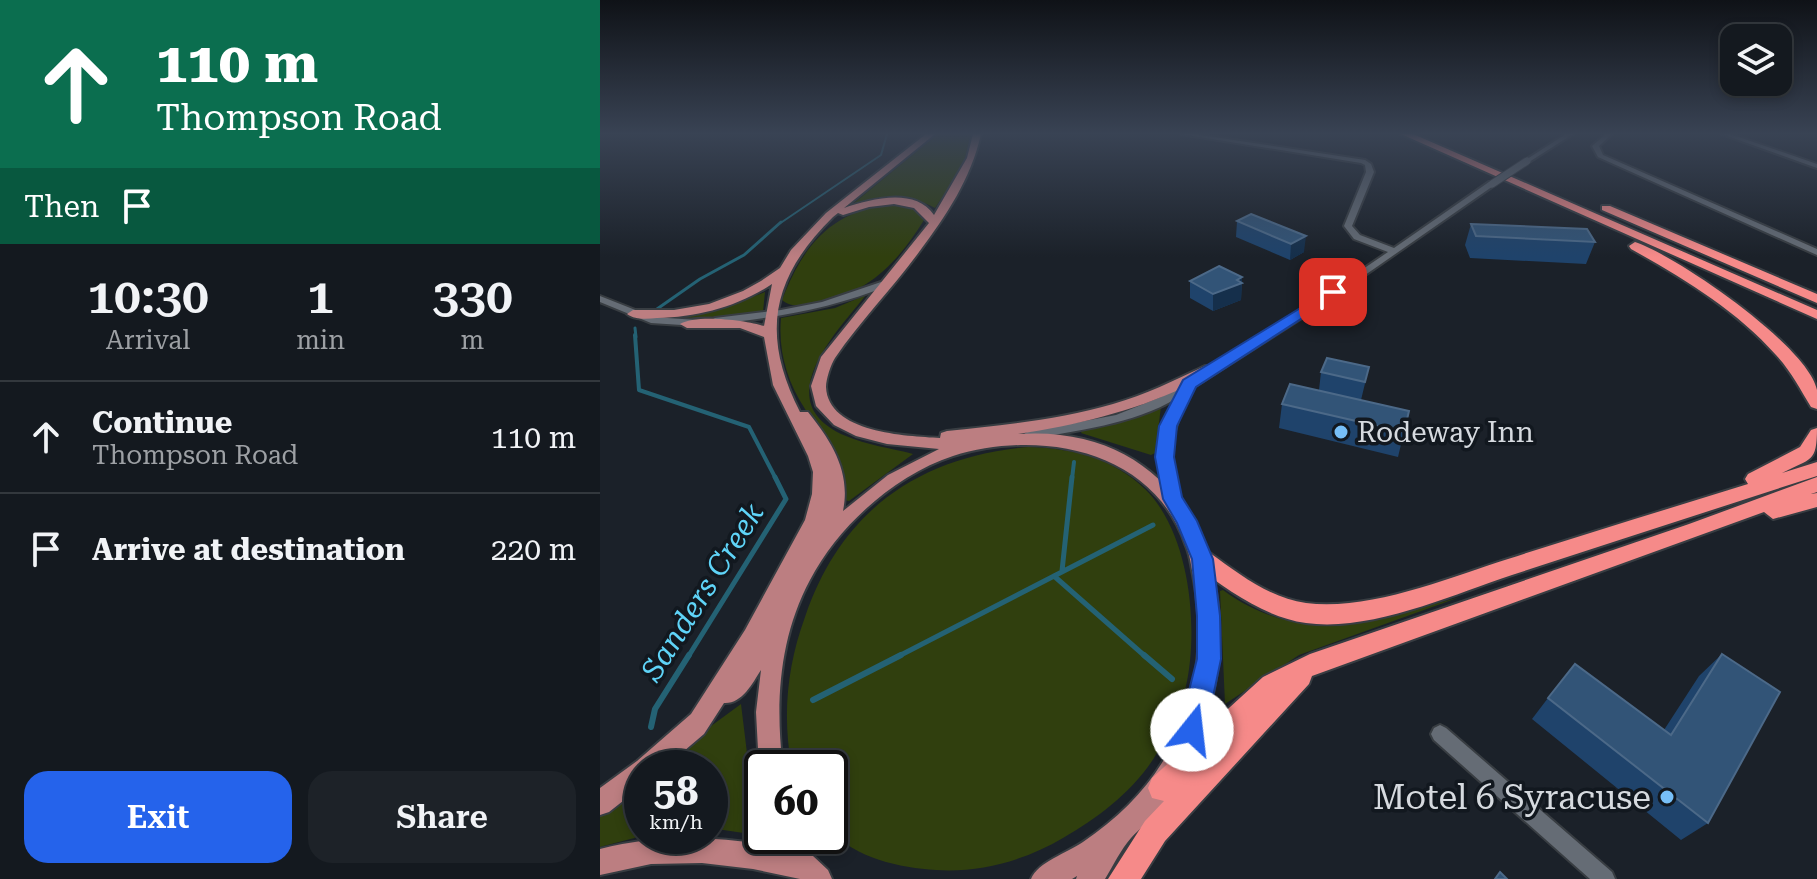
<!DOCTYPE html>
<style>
body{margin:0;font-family:"Roboto Serif",serif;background:#1d2228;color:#f1f3f6;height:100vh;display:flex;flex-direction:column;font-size:30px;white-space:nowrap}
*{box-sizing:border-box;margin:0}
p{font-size:26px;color:#9da0a4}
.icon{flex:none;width:44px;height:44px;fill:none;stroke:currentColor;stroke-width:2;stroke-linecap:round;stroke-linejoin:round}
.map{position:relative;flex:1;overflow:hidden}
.panel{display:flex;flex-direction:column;background:#14191f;width:600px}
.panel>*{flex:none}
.banner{background:#0b6e4f;color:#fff;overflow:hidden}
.buttons{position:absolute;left:1120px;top:24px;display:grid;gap:16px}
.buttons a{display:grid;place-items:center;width:72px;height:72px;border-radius:16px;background:#14191f;box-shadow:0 4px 12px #0003,0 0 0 2px #33383d;font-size:40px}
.speed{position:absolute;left:24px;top:750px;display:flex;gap:16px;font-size:40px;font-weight:700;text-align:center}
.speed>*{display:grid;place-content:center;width:104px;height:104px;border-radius:50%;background:#14191f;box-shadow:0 4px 12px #0003,0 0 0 2px #33383d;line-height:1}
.speed small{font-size:20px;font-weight:400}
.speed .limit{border:4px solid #111;border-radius:12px;background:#fff;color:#111}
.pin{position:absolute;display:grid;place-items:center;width:68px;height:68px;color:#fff;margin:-34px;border-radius:16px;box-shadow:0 4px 12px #0006}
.me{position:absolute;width:88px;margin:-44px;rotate:16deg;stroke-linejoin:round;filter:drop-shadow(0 0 6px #0008)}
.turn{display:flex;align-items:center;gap:28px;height:168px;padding:0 24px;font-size:36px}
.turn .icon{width:104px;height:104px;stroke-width:2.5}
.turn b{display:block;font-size:56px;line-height:68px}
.then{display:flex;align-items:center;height:76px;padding:0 24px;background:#0003;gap:16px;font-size:30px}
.eta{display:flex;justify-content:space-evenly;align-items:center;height:136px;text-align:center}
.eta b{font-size:48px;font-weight:600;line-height:56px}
.action{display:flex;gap:16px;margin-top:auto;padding:16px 24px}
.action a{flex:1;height:92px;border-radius:24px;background:#2563eb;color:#fff;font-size:32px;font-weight:600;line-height:92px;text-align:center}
.action a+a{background:#1d2228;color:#f1f3f6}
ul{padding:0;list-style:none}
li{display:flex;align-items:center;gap:24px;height:112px;padding:0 24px;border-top:2px solid #33383d}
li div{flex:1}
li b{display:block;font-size:30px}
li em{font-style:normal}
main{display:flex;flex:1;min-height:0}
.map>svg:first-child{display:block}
.green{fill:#303f0e}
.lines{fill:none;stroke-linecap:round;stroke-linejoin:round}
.stream-far4{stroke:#246274;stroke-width:2}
.stream-far3{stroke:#246274;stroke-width:3}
.stream-far2{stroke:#246274;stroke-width:4}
.stream-far1{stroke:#246274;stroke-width:5}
.stream{stroke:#246274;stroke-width:6}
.minor-casing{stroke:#383d42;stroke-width:4}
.major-casing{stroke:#383d42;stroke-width:4}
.highway-casing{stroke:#383d42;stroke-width:4}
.minor{fill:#656c75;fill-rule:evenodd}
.major{fill:#bc7e81;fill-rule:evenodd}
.highway{fill:#f68a89;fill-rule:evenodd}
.minor-bridge-casing{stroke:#383d42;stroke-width:9;stroke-linecap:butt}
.minor-bridge{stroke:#656c75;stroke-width:7}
.wall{fill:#1f436b}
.shaded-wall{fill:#152f4b}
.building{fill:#325477;stroke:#4c6988;stroke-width:2}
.route{fill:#2563eb;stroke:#184099;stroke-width:2}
.poi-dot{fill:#77bff7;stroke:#12181f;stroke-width:3}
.labels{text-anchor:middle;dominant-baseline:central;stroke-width:7;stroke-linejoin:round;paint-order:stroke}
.poi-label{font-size:28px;fill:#d6dadf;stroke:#12181f;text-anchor:start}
.water-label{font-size:30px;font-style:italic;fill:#5fd4f8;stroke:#12181f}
.near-poi-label{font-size:34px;fill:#d6dadf;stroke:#12181f;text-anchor:end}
</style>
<main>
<section class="panel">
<div class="banner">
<div class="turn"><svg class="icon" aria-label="ahead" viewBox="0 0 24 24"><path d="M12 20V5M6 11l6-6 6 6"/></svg><div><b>110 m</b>Thompson Road</div></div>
<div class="then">Then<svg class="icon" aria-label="arrive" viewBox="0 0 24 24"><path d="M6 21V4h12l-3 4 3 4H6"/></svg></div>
</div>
<div class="eta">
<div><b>10:30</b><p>Arrival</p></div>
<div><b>1</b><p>min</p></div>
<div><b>330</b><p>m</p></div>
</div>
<ul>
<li><svg class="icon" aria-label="ahead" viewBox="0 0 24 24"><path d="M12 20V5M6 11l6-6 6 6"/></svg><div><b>Continue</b><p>Thompson Road</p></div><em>110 m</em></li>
<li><svg class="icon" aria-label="arrive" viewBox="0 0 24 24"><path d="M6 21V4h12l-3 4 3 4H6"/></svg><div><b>Arrive at destination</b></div><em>220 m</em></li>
</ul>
<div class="action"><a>Exit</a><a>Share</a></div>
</section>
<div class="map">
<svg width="1217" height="879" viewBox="0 0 1217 879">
<rect width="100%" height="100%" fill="#1b2129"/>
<!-- green -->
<path class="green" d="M338,134h33l-8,32 -28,42c-27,-16 -57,-8 -86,-1z
M294,203l20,4 10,13c-26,42 -55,73 -106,83 -12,2 -25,6 -36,-3 22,-57 50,-89 112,-97z
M165,292l-2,20 -45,7 -54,-1 53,-8z
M266,295c-31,39 -99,108 -20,141 20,9 45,12 67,18l-64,47 -5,-1c-3,-18 -3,-39 -13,-55 -7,-13 -19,-24 -26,-36 -18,-28 -27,-58 -24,-91l54,-10z
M561,407l-6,46 -4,2 -70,-22 2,-4 23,-4z
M428,447c44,1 85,11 117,42 45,44 54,139 41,197 -6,24 -19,50 -32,72 -22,34 -56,60 -91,80 -37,22 -83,35 -127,32 -36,-2 -81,-12 -106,-40v-62h-38c-10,-51 -5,-102 13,-151 36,-106 113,-160 223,-170z
M623,590c79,58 151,30 237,7l-161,58 -74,49 -5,-113z
M141,704l16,131 -47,-7v-60h-45l46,-42z
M42,787v49l-42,11v-32z"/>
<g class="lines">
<!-- stream-far4 -->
<path class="stream-far4" d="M179,224l102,-69 6,-21"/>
<!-- stream-far3 -->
<path class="stream-far3" d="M57,309l43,-30 44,-24 37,-33
M35,328l1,9"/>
<!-- stream-far2 -->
<path class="stream-far2" d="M35,335l4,55 110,37 27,52
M472,479l2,-17"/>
<!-- stream-far1 -->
<path class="stream-far1" d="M462,571l10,-94
M454,576l92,81
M88,657l98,-158 -11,-22
M297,657l256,-132"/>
<!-- stream -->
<path class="stream" d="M544,655l28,24
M213,700l88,-45
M51,727l4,-18 34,-54"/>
<defs>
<path id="minor" d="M581,134h13l171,26 6,4 3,8 -22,54 8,9 34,13 95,-66 7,2 -174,121 -128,82 -15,31 -7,23 1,25 7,33 -2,4h-10l-2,-4c-7,-40 -9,-64 11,-101 -44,27 -101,32 -150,42l-6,-4 6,-4 89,-17 45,-18 155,-96 72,-49 -34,-13 -10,-13 22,-54 -1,-7 -4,-2z
M966,134h7l-44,28 -5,-1z
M1006,134h6l-13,12 4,9 214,94v6l-219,-98 -6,-11z
M1122,134h8l87,30v4z
M287,280l3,1v4c-56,23 -114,33 -175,39l-5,-3 5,-3 66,-8 41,-8z
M0,296l53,21 44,3 5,3 -5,3 -46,-3 -51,-21z
M840,725l6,3 166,144 3,7h-25l-156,-139 -3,-6 3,-6z"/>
<path id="major" d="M326,134h9l-91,74c27,-9 71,-21 90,7l33,-57 6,-24h8c-10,45 -35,82 -62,118 -26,36 -59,69 -84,106 -4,6 -9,21 -9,29 2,46 80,49 114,51l1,-5 6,-2c55,-6 112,-11 166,-27 32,-9 62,-24 92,-38h10l2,3c-8,8 -21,12 -32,18 -54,25 -109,38 -167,47 172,-12 237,157 183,300 -10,26 -22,52 -40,74 -9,11 -21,20 -30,30 -10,11 -18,28 -26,41h-29l1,-3 -5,3h-41c7,-17 36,-26 52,-37 53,-36 89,-80 106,-141 12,-40 12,-85 4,-126 -2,-9 -3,-20 -7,-29 -33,-97 -146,-117 -233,-90 -58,19 -115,70 -143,124 -31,58 -35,124 -27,188h-21v7l-3,-7 -3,-56 5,-42c-9,14 -19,34 -37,33l-20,31 -40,34h-22v18l-33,26 -9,3v-27l37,-27 54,-47 54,-84 60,-110 7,-26 1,-22 -5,-16 -35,-71 -9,-48 -24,-9h-53l-7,-4c15,-10 66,-4 84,2l8,-42c-35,23 -74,33 -115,34 -10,1 -22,2 -30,-4l6,-4h41l35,-6 34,-13 18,-10 19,-13 11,-18 35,-37zM294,204l20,4 15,15 -108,134 -10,29 5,20 18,19 22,11 31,8 52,5 -51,26 -45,36c8,-39 -11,-69 -35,-99h-8c-40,-78 -28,-135 33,-195l5,-4 5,2 26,-8z
M178,836h26l9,20 15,14 4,9h-32l-47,-10 -51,-6 -51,1 -51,11v-26c62,-16 121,-13 183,-1z"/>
<path id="highway" d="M801,134h12l404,176v9z
M1002,206h8l207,88v9l-215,-93z
M1035,242c42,14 173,104 182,148 0,5 0,13 0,19l-6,-2c-11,-18 -20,-36 -35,-52 -40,-45 -93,-77 -145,-106l-2,-3z
M1217,428c0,35 -6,30 -35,45l35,-11v14c-102,33 -204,66 -305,99 -61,20 -141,57 -206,48 -42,-6 -78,-33 -112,-58l-3,-6 3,-6 8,-3 8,3c29,21 60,45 96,50 64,8 142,-25 202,-44 80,-26 160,-50 240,-75l-3,-5 3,-5 52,-27 11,-17z
M1217,477v15l-6,2 6,-1v14l-44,12 -9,-7 -452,164 -3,8 -144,157 -24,38h-33l37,-58 19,-20 -12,-3 -4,-10 4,-10 111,-101 47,-23 379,-130z"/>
</defs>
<!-- minor casing -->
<use href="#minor" class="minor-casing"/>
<!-- major casing -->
<use href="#major" class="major-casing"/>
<!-- highway casing -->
<use href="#highway" class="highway-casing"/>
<!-- minor -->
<use href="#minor" class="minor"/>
<!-- major -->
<use href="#major" class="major"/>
<!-- highway -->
<use href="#highway" class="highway"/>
<defs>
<path id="minor-bridge" d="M892,184l35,-23"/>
</defs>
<!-- minor-bridge casing -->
<use href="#minor-bridge" class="minor-bridge-casing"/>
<!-- minor-bridge -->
<use href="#minor-bridge" class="minor-bridge"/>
</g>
<!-- wall -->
<path class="wall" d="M651,214l53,38 -14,8 -54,-23 1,-16z
M871,224l124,18 -9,22 -116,-6 -5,-13z
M642,277l-1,23 -28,11 -23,-13v-17z
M769,367l-8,33 43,32 -6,25 -119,-29 3,-24 37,-14 2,-18z
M1122,654l-14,169 -27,17 -149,-121 16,-21 116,32 35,-54z"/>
<!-- shaded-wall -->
<path class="shaded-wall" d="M706,236l-2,16 -14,8 1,-16z
M642,277l-1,23 -28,11v-17z"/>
<!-- building -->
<path class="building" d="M651,214l55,22 -15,8 -54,-23z
M871,224l116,5 8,13 -119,-6z
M619,266l23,11 -5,3 5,3 -29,11 -23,-13z
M727,358l42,9 -4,15 -44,-10z
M690,384l119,27 -5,21 -122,-28z
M1122,654l58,38 -72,131 -160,-125 27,-34 96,71z
M900,872l7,7h-12z"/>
<!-- sky -->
<linearGradient id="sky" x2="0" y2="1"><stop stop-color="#0f1217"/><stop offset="0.52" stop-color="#394354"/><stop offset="1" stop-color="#394354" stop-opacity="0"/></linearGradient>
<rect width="1217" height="257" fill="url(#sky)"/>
<!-- route -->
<path class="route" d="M733,288l5,1v6l-142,92 -19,39 -3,31 8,40 15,24 16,38 7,57 1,43 -15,71 -4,9 -10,4 -9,-4 -4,-9 18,-71v-43l-5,-57 -15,-36 -14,-24 -8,-42 4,-31 24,-46z"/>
<!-- markers -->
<g class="poi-dot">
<circle cx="741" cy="432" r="8"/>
<circle cx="1067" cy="797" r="8"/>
</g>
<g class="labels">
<!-- poi labels -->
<g class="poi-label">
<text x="757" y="432">Rodeway Inn</text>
</g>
<!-- water labels -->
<g class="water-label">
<text transform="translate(102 592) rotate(-58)">Sanders Creek</text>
</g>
<!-- near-poi labels -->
<g class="near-poi-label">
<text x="1051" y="797">Motel 6 Syracuse</text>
</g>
</g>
</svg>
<div class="buttons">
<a><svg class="icon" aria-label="layers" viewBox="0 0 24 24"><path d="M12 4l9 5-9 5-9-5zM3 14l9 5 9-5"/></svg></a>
</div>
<div class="speed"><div>58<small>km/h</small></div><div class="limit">60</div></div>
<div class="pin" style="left:733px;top:292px;background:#d93025"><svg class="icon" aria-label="arrive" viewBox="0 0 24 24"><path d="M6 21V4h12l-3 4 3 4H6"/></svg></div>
<svg class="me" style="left:592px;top:730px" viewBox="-20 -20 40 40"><circle r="19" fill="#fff"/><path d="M0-13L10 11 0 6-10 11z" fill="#2563eb"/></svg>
</div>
</main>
